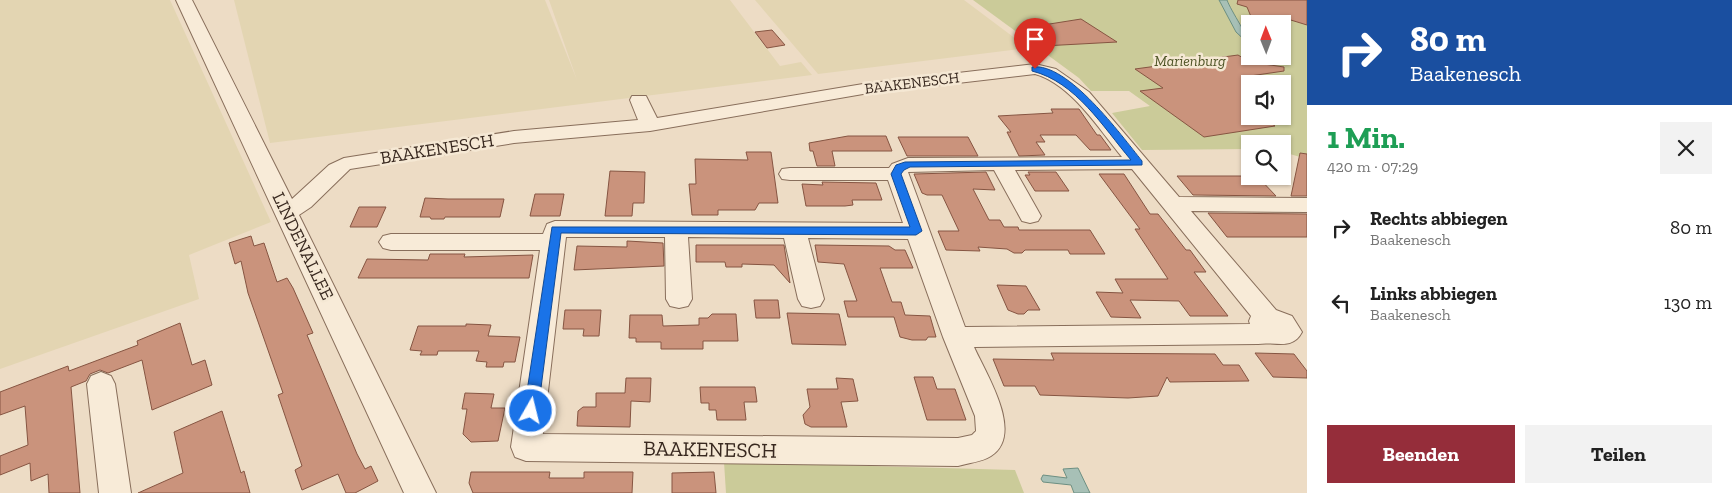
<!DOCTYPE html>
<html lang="de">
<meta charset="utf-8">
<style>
body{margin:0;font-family:"Zilla Slab",serif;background:#f2f2f2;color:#222;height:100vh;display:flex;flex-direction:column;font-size:19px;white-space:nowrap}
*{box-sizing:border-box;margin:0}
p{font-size:16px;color:#767676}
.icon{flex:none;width:28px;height:28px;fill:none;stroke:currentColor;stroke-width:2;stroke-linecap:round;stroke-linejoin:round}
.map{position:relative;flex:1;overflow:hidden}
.panel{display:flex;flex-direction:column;background:#fff;width:425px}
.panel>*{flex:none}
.guide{background:#1a4fa0;color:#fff;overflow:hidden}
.needle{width:32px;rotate:359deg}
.controls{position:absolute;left:1241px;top:15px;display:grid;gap:10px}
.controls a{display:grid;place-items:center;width:50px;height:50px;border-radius:0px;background:#fff;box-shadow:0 1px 4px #0004;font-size:25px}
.pin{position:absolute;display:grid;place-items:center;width:42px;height:42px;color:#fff;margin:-51px -21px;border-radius:50% 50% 50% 0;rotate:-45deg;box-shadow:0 0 5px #0007}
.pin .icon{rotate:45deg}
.me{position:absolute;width:55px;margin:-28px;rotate:8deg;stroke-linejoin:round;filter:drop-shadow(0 0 4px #0008)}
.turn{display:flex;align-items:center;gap:18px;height:105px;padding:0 20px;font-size:22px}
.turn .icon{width:65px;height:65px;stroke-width:2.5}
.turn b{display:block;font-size:35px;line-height:42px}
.round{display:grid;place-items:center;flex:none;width:52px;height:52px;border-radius:0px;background:#f2f2f2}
.head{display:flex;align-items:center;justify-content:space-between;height:85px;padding:0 20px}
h1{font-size:30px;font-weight:800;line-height:38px;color:#1e9e55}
.action{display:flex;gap:10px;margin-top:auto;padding:10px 20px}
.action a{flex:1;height:58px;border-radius:0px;background:#952d3a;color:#fff;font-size:20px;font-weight:800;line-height:58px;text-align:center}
.action a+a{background:#f2f2f2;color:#222}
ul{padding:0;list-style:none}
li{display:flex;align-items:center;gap:15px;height:75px;padding:0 20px}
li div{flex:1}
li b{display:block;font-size:19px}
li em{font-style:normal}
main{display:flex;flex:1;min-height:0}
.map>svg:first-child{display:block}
.farmland{fill:#e3d5b2}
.green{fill:#cbcb99;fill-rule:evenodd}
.water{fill:#a7c0b6;stroke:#6d8f82}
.building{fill:#ca937c;stroke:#865542}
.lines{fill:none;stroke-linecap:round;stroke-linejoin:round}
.minor-casing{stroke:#886e5b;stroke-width:2}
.minor{fill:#f8ebd8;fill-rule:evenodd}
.route{fill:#1a73e8;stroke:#114b97}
.labels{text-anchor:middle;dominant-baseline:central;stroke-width:5;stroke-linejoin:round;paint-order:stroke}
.far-park-label{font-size:15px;font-style:italic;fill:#4e5426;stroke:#f5e8d4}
.far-street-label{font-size:15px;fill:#38281f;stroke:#f5e8d4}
.street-label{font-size:18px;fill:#38281f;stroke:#f5e8d4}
.near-street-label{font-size:21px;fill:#38281f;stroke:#f5e8d4}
</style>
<main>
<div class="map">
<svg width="1307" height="493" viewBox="0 0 1307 493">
<rect width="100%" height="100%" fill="#eddcc5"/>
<!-- farmland -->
<path class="farmland" d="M0,0h170l101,222 -82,33 10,44 -199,70z
M234,0h311l32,80 -28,-80h181l50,66 21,-4 11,13 -542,68z
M755,0h209l64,48 -210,26z"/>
<!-- green -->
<path class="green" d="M973,0h334v159l-24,-7 -1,-8h-32v5l-108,1 -30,-37 38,-7 -21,-15h-38l-12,-13zM1250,24h32v32h-32zM1250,84h32v32h-32z
M724,462l291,8 9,23h-298z"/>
<!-- water -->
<path class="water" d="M1219,0h8c4,11 23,39 23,45l-14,-13z
M1078,468l12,25h-16l-3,-8 -28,-3 -2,-3 2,-4 24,3 -4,-9z"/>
<!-- building -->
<path class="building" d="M1238,0h69v25l-26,-8 3,7h-30l-7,-17 -10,-3z
M1081,19l36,23 -74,4 -25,-17z
M772,30l13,15 -18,3 -12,-16z
M1238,55l12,7 34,5v4l-34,5v40h10l15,10 -71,11 -64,-46 23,-3 -28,-19z
M1051,109h28l18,26h3l11,15h-21l-14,-15h-36l5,7h-9l9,13 -26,1 -12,-24h4l-13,-16 55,-3z
M848,136h38l6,15h-60l3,15h-18l-4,-15h-3l-1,-8z
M898,137h70l10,19h-71z
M746,152h25l7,51h-19l-4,7h-37v5h-26l-3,-31h7l-1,-25 53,1z
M1300,153l7,1v42h-16z
M610,171l35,1 -1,31h-11l-1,13h-27z
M986,172l9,18 -22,-1 16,31h11l4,7h14l1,3h71l15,24h-35l-2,-4h-43l-3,3h-8l-7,-4 -29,-2 2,4 -34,-1 -8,-19h21l-17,-36h-15l-5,-2 -8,-19z
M1028,172h28l13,19h-34l-10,-16h5z
M1099,174h25l26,40h8l28,36h4l16,22h-12l34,44h-38l-11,-15 -49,-1 11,18 -30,-1 -15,-25 27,1 -8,-14h53l-33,-50h5z
M1177,176h80l19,20 -83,-1z
M822,182l54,1 6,17h-30l1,5 -8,1h-39l-4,-22 21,1z
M535,194h29l-4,22h-30z
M425,198l23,1h56l-4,18h-55l-1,2h-13l-1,-2h-10z
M359,207h27l-9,20h-27z
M1208,213l99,1v23h-80z
M251,236l3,10 10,-3 13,39 10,-4 6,10 20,45 -6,2 50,119 8,15 6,-3 7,15 -23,12h-9l-8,-19 -36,16 -7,-20 7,-4 -24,-71 5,-2 -35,-100 -7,-32 -6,3 -6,-21z
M627,241l36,2 1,23 -90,4 3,-24 50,1z
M696,245h88l6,38 -16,-18 -32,-1v3h-16l-1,-5h-29z
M815,245l74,1 6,4h10l8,18h-33l12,34h9l4,13 25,1 6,21h-8l-2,3h-14l-12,-3 -6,-20h-46l-4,-16h13l-13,-37 -26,-2z
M430,254h35l-1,3 69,-2 -4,23h-171l9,-19 61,1z
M997,285l29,1 14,24h-12l-4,4h-6l-10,-4z
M754,300h24l2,18h-24z
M565,310h36l-2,26h-16l1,-7h-21z
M787,313l52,1 7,31 -54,-1z
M712,314h24l2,27h-35v8h-42v-7h-25v-4h-7l1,-23h32l1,11 36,-1v-7h9z
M180,323l12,42 13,-5 7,25 -60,25 -10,-50 -34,13 -8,-3 -10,4 -4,7 -15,6 9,106h-31l-1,-19 -17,7 -1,-18 -30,12v-19l28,-11 -3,-39 -25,9v-23l68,-26 1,5 69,-26 -1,-4z
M466,324l25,1 -3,11 32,1 -5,25h-11l-1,5h-17l1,-5 -11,-1 3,-10h-41l-1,4h-17l2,-4 -12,-1 8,-24h48z
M1051,353l164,1 8,11h16l10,16 -79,1 -3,-5 -9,19 -30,2 -88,-3 -5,-9h-31l-11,-27 61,1z
M1255,353l39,1 13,17v7l-34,-1z
M914,377h19l4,12h18l11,31h-39z
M626,378h25l-1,24 -19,-1 -1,26 -53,-1 1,-15 5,-4h13v-14h29z
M836,378l17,1 5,22 -17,1 6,25h-36l-6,-3 -2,-9 7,-8 -3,-18h31z
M700,387h55l2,15h-13l2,18h-29l-1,-10h-7v-7h-8z
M465,393l29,1 -3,14h14l-7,33 -27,1 -8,-8 4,-25h-5z
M222,411l19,62 3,-2 6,22h-112l45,-20 -9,-41z
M471,472h79l-1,6h35v-6h49l-1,21h-159l-4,-10z
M714,472l2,21h-44v-20z"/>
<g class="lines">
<defs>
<path id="minor" d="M176,0h16l100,199 37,-34 15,-7 170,-27 124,-11 -8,-20 2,-4h14l11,22 206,-34 172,-20 21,5 33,23 90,105 128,1v14l-116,-1 85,99 16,6 10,16c-10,19 -27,9 -44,12l-284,3c12,27 51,87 17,109 -9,6 -23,7 -33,10l-432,-5 -11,-4 -4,-10 29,-197h-149l-8,-2 -4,-6 4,-6 8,-2h152l4,-10 8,-3 348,2 -15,-43h-98l-8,-1 -3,-5 3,-5 8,-1h99l3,-4 16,-6 214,-1c-23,-28 -51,-73 -87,-83l-172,20 -213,37 -136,12 -164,26 -39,38 -12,8 137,278h-32zM1132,169l119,147 -2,5 1,3 -285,3 -57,-155 86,-2 28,51 8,2 8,-2 3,-5 -26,-46zM566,237h99l1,62 4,7 9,2 9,-2 4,-7 -4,-62 96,1 14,61 4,7 9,2 9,-2 4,-7 -16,-61 100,1 35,98 32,79 1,15 -4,4 -14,3 -415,-4z
M101,372l10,4 4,8 16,109h-32l-12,-109 4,-8z"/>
</defs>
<!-- minor casing -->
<use href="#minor" class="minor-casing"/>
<!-- minor -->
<use href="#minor" class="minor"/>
</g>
<!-- route -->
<path class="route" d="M1032,67c36,-5 89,68 110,94v4l-232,2 -6,3 -3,4 21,57 -6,4 -355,-2 -23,178 -2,4h-10l-2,-4 28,-184h358l-19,-53 5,-9 9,-3 226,-2c-28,-33 -55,-78 -99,-89z"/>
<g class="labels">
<!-- far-park labels -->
<g class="far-park-label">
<text x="1190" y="61">Marienburg</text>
</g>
<!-- far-street labels -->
<g class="far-street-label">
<text transform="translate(912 83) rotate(-7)">BAAKENESCH</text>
</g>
<!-- street labels -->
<g class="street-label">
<text transform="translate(437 149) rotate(-9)">BAAKENESCH</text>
<text transform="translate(303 246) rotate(64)">LINDENALLEE</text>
</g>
<!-- near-street labels -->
<g class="near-street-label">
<text transform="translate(710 449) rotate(1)">BAAKENESCH</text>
</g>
</g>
</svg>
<div class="controls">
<a><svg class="needle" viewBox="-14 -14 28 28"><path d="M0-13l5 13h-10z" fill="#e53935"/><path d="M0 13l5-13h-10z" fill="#767676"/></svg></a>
<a><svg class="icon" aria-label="sound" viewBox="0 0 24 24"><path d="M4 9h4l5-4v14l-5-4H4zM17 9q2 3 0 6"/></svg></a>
<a><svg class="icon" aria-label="search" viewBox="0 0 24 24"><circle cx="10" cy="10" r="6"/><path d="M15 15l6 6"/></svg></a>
</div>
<div class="pin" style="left:1035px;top:69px;background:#d93025"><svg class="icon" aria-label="arrive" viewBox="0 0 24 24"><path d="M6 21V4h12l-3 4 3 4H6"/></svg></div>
<svg class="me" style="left:531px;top:411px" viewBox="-20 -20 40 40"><circle r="17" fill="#1a73e8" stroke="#fff" stroke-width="3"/><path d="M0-11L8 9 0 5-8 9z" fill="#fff"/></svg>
</div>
<section class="panel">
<div class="guide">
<div class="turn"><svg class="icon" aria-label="right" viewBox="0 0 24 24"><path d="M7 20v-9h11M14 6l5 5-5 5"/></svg><div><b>80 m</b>Baakenesch</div></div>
</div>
<div class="head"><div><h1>1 Min.</h1><p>420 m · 07:29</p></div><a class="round"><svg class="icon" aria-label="close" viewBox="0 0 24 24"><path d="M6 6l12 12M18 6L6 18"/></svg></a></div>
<ul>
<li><svg class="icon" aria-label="right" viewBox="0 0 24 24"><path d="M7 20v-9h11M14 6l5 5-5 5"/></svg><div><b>Rechts abbiegen</b><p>Baakenesch</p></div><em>80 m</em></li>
<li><svg class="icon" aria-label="left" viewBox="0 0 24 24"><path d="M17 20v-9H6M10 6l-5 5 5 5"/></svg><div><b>Links abbiegen</b><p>Baakenesch</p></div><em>130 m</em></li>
</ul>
<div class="action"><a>Beenden</a><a>Teilen</a></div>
</section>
</main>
